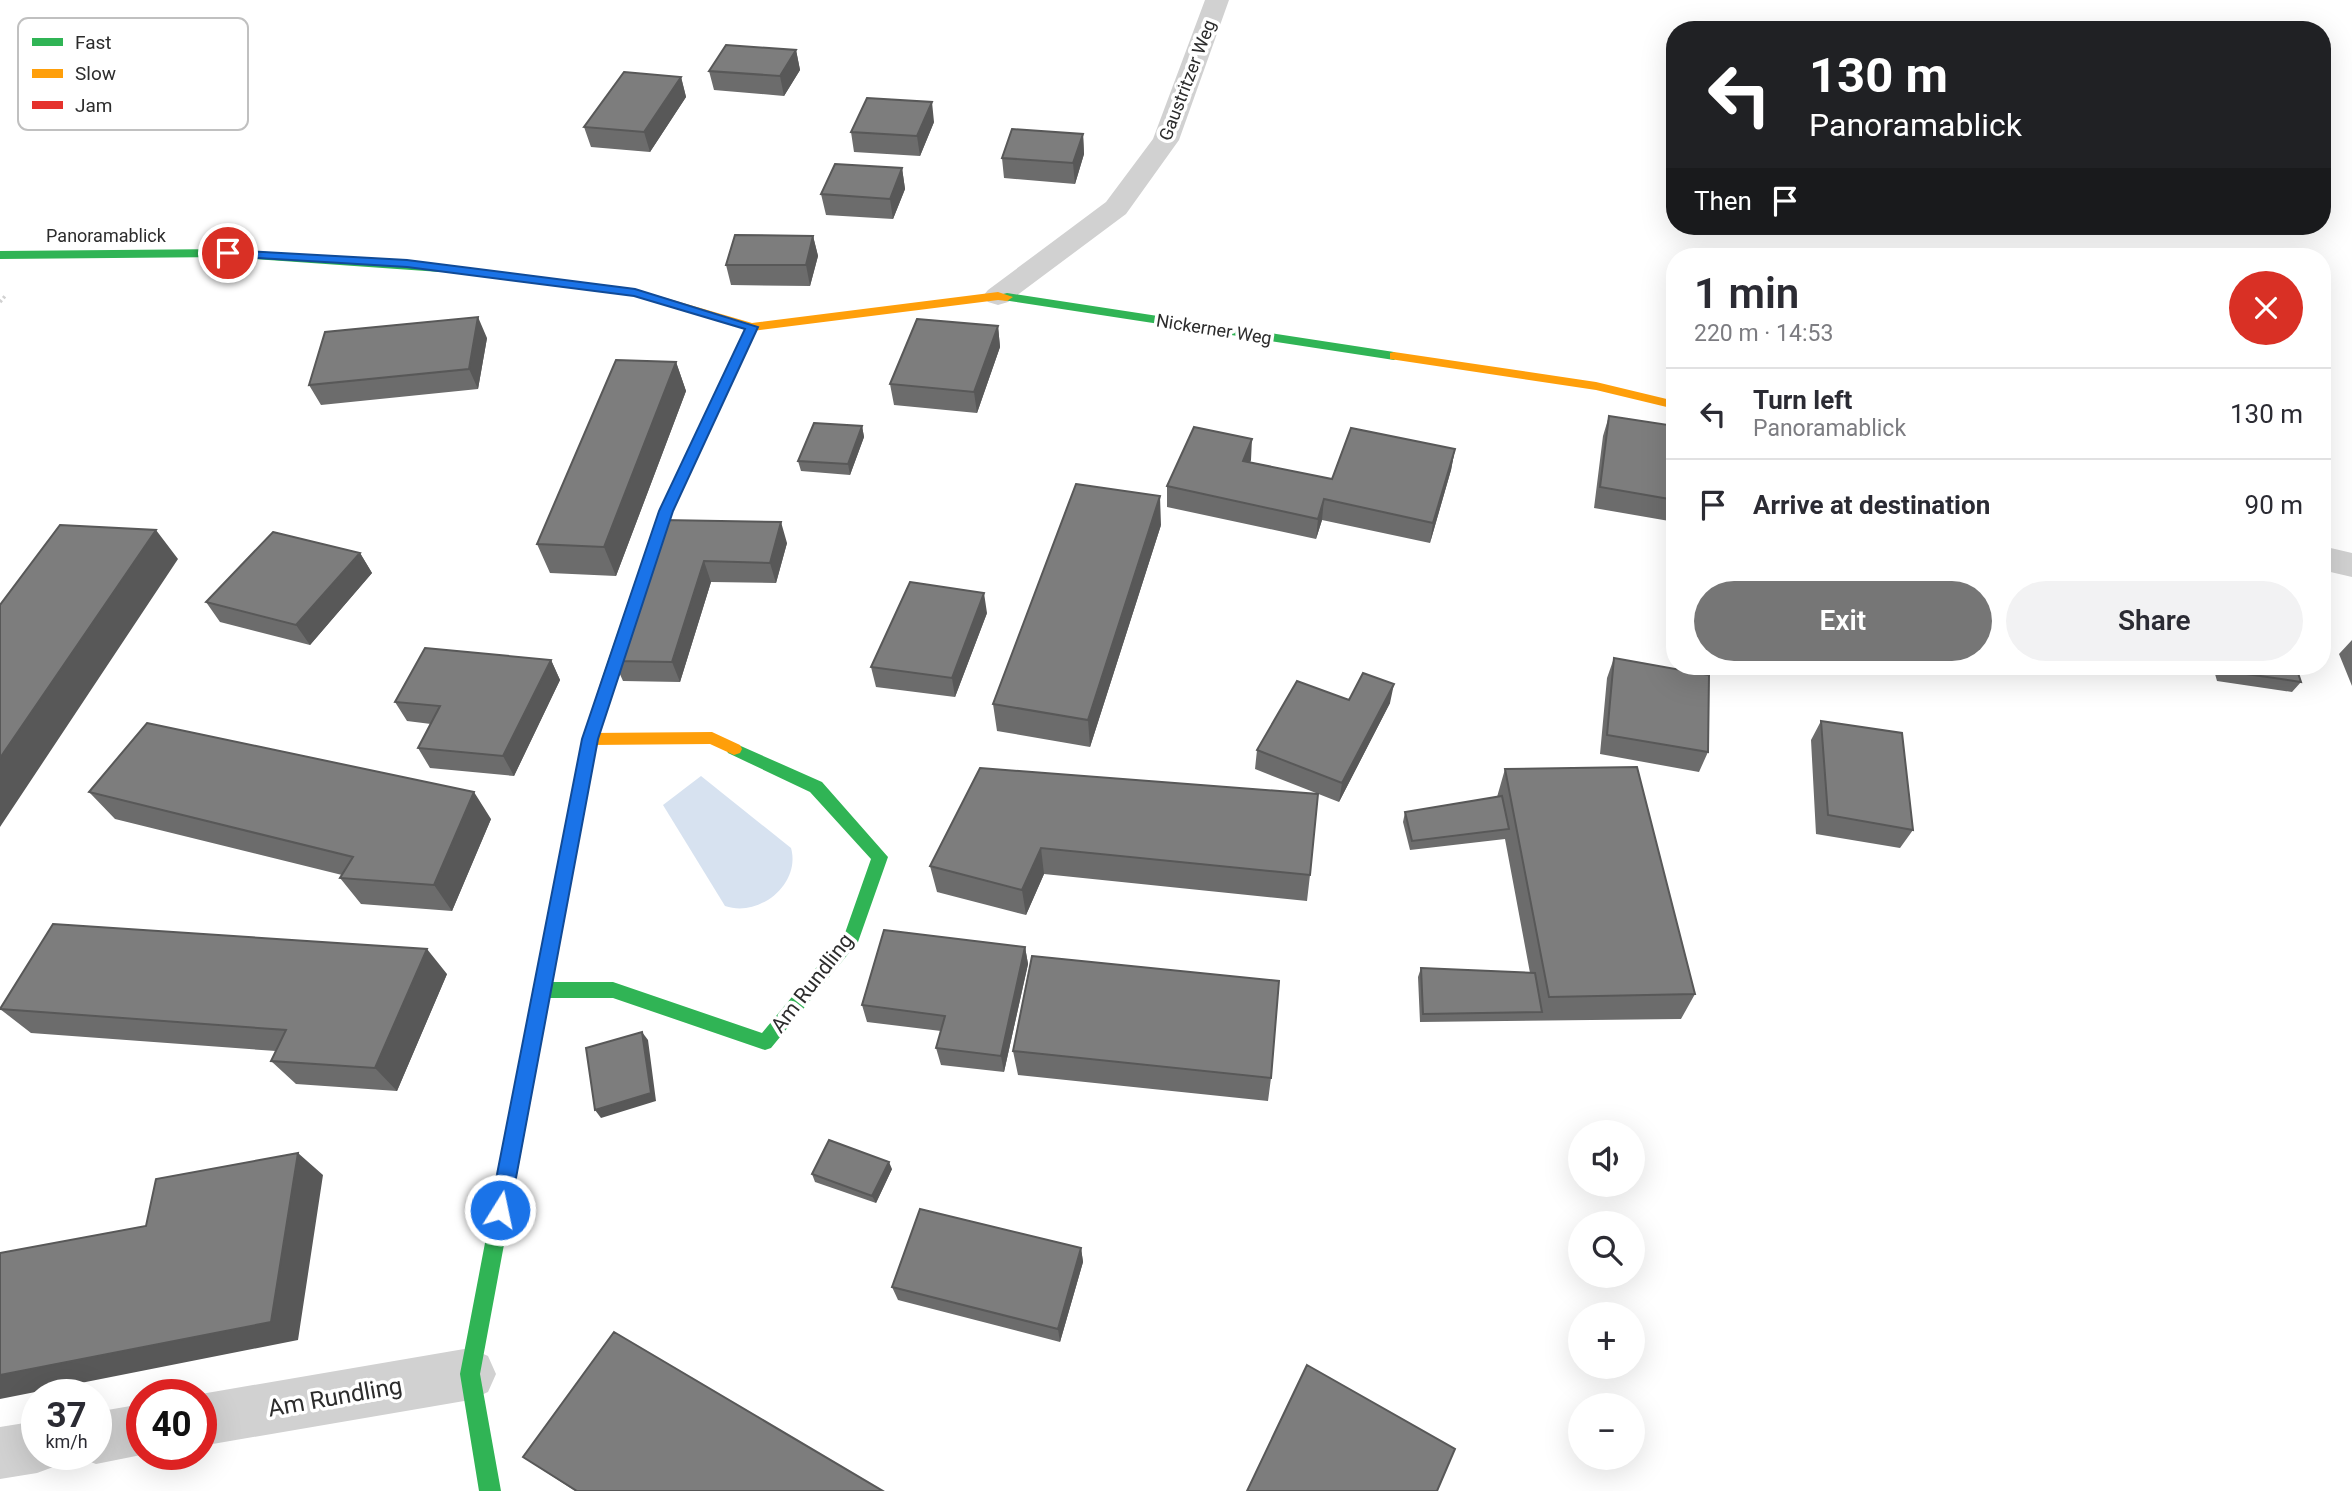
<!DOCTYPE html>
<meta charset="utf-8">
<style>
body{margin:0;font-family:Roboto,sans-serif;background:#f2f2f3;color:#2b2b33;height:100vh;display:flex;flex-direction:column;font-size:26px;white-space:nowrap}
*{box-sizing:border-box;margin:0}
p{font-size:23px;color:#7c7c81}
.icon{flex:none;width:38px;height:38px;fill:none;stroke:currentColor;stroke-width:2;stroke-linecap:round;stroke-linejoin:round}
.map{position:relative;flex:1;overflow:hidden}
.drawer{position:absolute;left:1666px;top:248px;width:665px;height:427px;display:flex;flex-direction:column;background:#fff;border-radius:28px;box-shadow:0 7px 28px #0002}
.drawer>*{flex:none}
.hud{position:absolute;left:1666px;top:21px;width:665px;height:214px;border-radius:28px;box-shadow:0 7px 28px #0002;background:#202124;color:#fff;overflow:hidden}
.buttons{position:absolute;left:1568px;top:1120px;display:grid;gap:14px}
.buttons a{display:grid;place-items:center;width:77px;height:77px;border-radius:50%;background:#fff;box-shadow:0 7px 28px #0002;font-size:35px}
.speed{position:absolute;left:21px;top:1379px;display:flex;gap:14px;font-size:35px;font-weight:700;text-align:center}
.speed>*{display:grid;place-content:center;width:91px;height:91px;border-radius:50%;background:#fff;box-shadow:0 7px 28px #0002;line-height:1}
.speed small{font-size:18px;font-weight:400}
.speed .limit{border:10px solid #d22;background:#fff;color:#111}
.pin{position:absolute;display:grid;place-items:center;width:60px;height:60px;color:#fff;margin:-30px;border:4px solid #fff;border-radius:50%;box-shadow:0 2px 7px #0007}
.me{position:absolute;width:77px;margin:-38px;rotate:10deg;stroke-linejoin:round;filter:drop-shadow(0 0 5px #0008)}
.turn{display:flex;align-items:center;gap:24px;height:147px;padding:0 28px;font-size:32px}
.turn .icon{width:91px;height:91px;stroke-width:2.5}
.turn b{display:block;font-size:49px;line-height:60px}
.then{display:flex;align-items:center;height:66px;padding:0 28px;background:#0003;gap:14px;font-size:26px}
.round{display:grid;place-items:center;flex:none;width:74px;height:74px;border-radius:37px;background:#f2f2f3}
.overview{display:flex;align-items:center;justify-content:space-between;height:119px;padding:0 28px}
h1{font-size:42px;font-weight:600;line-height:52px}
.primary-button{display:flex;gap:14px;margin-top:auto;padding:14px 28px}
.primary-button a{flex:1;height:80px;border-radius:42px;background:#767676;color:#fff;font-size:28px;font-weight:600;line-height:80px;text-align:center}
.primary-button a+a{background:#f2f2f3;color:#2b2b33}
ul{padding:0;list-style:none}
li{display:flex;align-items:center;gap:21px;height:91px;padding:0 28px;border-top:2px solid #e1e1e2}
li div{flex:1}
li b{display:block;font-size:26px}
li em{font-style:normal}
.map>svg:first-child{display:block}
.water{fill:#d7e2f0}
.lines{fill:none;stroke-linecap:round;stroke-linejoin:round}
.path{stroke:#d1d1d1;stroke-width:3.5;stroke-dasharray:2.5 2.5;stroke-linecap:butt}
.street{fill:#d1d1d1;fill-rule:evenodd}
.fast{fill:#30b455;fill-rule:evenodd}
.slow{fill:#ff9f0a;fill-rule:evenodd}
.jam{fill:#e5322d;fill-rule:evenodd}
.wall{fill:#6c6c6c}
.shaded-wall{fill:#585858}
.building{fill:#7d7d7d;stroke:#585858;stroke-width:2}
.route{fill:#1a73e8;stroke:#114b97;stroke-width:2}
.labels{text-anchor:middle;dominant-baseline:central;stroke-width:7;stroke-linejoin:round;paint-order:stroke}
.far-street-label{font-size:18px;fill:#2c2c2c;stroke:#fff}
.street-label{font-size:21px;fill:#2c2c2c;stroke:#fff}
.near-street-label{font-size:24px;fill:#2c2c2c;stroke:#fff}
.key{fill:#fff;stroke:#c0c0c0;stroke-width:2}
.key-label{font-size:19px;fill:#2c2c2c}
</style>
<div class="map">
<svg width="2352" height="1491" viewBox="0 0 2352 1491">
<rect width="100%" height="100%" fill="#fff"/>
<!-- water -->
<path class="water" d="M701,776l90,72c10,35 -31,70 -66,58l-62,-101z"/>
<g class="lines">
<!-- path -->
<path class="path" d="M0,302l6,-7"/>
<!-- street -->
<path class="street" d="M1205,0h24l-50,140 -53,74 -118,88 -10,3 -10,-3 -5,-6 5,-6 118,-88 47,-63z
M2322,546l30,7v24l-30,-7z
M470,1348l18,8 8,18 -8,18 -18,8 -269,46v-52z
M142,1404v50h4l-50,10 -19,-7v-3h19v-42z
M37,1421v33h23l-4,12 -19,7 -37,6v-52z"/>
<!-- fast -->
<path class="fast" d="M227,249l213,15 6,4 -6,4 -213,-15 -227,2v-8z
M1007,293l387,59 6,4 -6,4 -391,-60v-6z
M752,323l6,4 -85,184 -55,167 -3,4h-10l-3,-4 57,-167 87,-184z
M734,743l88,39 66,75 -30,85 -87,106 -6,2 -152,-52h-66l2,4 -69,372 21,117h-22l-19,-117 71,-372 4,-6 -3,-6 3,-6 6,-2h72l149,51 83,-100 26,-74 -61,-67 -82,-39 -2,-4 2,-4z"/>
<!-- slow -->
<path class="slow" d="M440,264l195,25 117,34 246,-31 15,5 -6,4 -9,-1 -246,31 -118,-35 -198,-25v-6z
M1394,352l202,30 79,19v8l-79,-19 -206,-31v-6z
M712,732l28,13 2,4 -2,4 -6,2 -24,-11 -120,1 -6,-2 -2,-4 2,-4 6,-2z"/>
<!-- jam -->
<path class="jam" d="M610,672l8,6 -20,61 -49,263 -3,6 -6,2 -6,-2 -3,-6 51,-263 20,-61z"/>
</g>
<!-- wall -->
<path class="wall" d="M796,50l4,20 -16,26 -70,-6 -5,-19z
M681,77l5,20 -36,55 -59,-5 -7,-20z
M934,122l-14,34 -66,-4 -3,-20z
M1083,134l1,20 -9,30 -71,-6 -2,-20z
M902,168l3,21 -12,30 -67,-4 -5,-21z
M813,236l5,20 -8,30 -79,-1 -5,-20z
M998,326l2,21 -23,66 -83,-8 -4,-21z
M487,338l-9,51 -157,16 -12,-20z
M676,362l10,29 -70,185 -66,-3 -13,-29z
M1609,416l66,10v96l-81,-14 9,-72z
M862,426l2,11 -14,38 -49,-4 -3,-10z
M1455,449l-4,21 -21,73 -108,-23 -6,19 -149,-32v-21l84,-26 -1,2 82,17z
M663,520l124,23 -11,40 -65,-1 -31,100 -57,-1 -9,-20z
M1161,525l-71,222 -93,-16 -4,-27z
M360,553l12,20 -62,72 -90,-23 -14,-20z
M987,613l-32,84 -79,-10 -5,-20z
M2352,640v46l-13,-32z
M1614,658l94,94 -9,20 -99,-18 7,-76z
M551,660l9,20 -46,96 -84,-8 -12,-20 13,-24 -24,-3 -12,-19z
M2213,667h83l5,15 -9,10 -75,-11z
M1349,700l41,3 -51,99 -84,-33 2,-19z
M1821,721l92,109 -13,18 -84,-14 -5,-94z
M980,768l330,107 -3,26 -263,-27 -18,41 -89,-23 -7,-26z
M1505,769l190,225 -14,25 -261,3 -2,-45 3,-9 109,5 -25,-134 -95,11 -7,-28 2,-10 92,-15z
M89,792l402,27 -39,92 -91,-7 -21,-26 2,-3 -227,-56z
M1025,947l3,17 -24,108 -63,-7 -5,-17 5,-17 -74,-9 -5,-17z
M447,974l-50,117 -101,-7 -25,-23 5,-10 -245,-18 -31,-24z
M1013,1051l258,27 -3,23 -250,-26z
M892,1169l-16,34 -61,-21 -3,-8z
M1081,1248l2,14 -23,80 -162,-42 -6,-13z
M523,1457l360,34h-308z"/>
<!-- shaded-wall -->
<path class="shaded-wall" d="M796,50l4,20 -16,26 -4,-20z
M681,77l5,20 -36,55 -6,-20z
M932,102l2,20 -14,34 -3,-20z
M1083,134l1,20 -9,30 -2,-21z
M902,168l3,21 -12,30 -3,-20z
M813,236l5,20 -8,30 -4,-21z
M478,317l9,21 -9,51 -9,-20z
M998,326l2,21 -23,66 -3,-21z
M676,362l10,29 -70,185 -12,-29z
M862,426l2,11 -14,38 -2,-11z
M1252,439l-1,21 -9,21 1,-20z
M1455,449l-4,21 -21,73 3,-20z
M1160,496l1,29 -71,222 -2,-27z
M1324,499l-2,21 -6,19 2,-20z
M781,522l6,21 -11,40 -6,-20z
M156,530l22,29 -178,268v-69z
M360,553l12,20 -62,72 -14,-20z
M704,561l7,21 -31,100 -8,-20z
M984,593l3,20 -32,84 -3,-19z
M551,660l9,20 -46,96 -11,-20z
M1394,684l-4,19 -51,99 3,-19z
M474,792l17,27 -39,92 -18,-26z
M1041,848l3,26 -18,41 -4,-25z
M1025,947l3,17 -24,108 -3,-16z
M427,949l20,25 -50,117 -22,-23z
M642,1032l6,8 8,61 -55,17 -6,-8z
M298,1153l25,22 -25,165 -298,59v-24z
M889,1162l3,7 -16,34 -4,-7z
M1081,1248l2,14 -23,80 -2,-13z"/>
<!-- building -->
<path class="building" d="M726,45l70,5 -16,26 -71,-5z
M624,72l57,5 -37,55 -60,-5z
M867,98l65,4 -15,34 -66,-4z
M1012,129l71,5 -10,29 -71,-5z
M835,164l67,4 -12,31 -69,-5z
M735,235l78,1 -7,29h-80z
M478,317l-9,52 -160,16 16,-53z
M917,319l81,7 -24,66 -84,-8z
M616,360l60,2 -72,185 -67,-3z
M1609,416l66,10v74l-75,-13z
M814,423l48,3 -14,38 -50,-3z
M1194,427l58,12 -9,22 89,18 19,-51 104,21 -22,74 -109,-24 -6,20 -151,-33z
M1076,484l84,12 -72,224 -95,-16z
M663,520l118,2 -11,41 -66,-2 -32,101 -58,-1z
M60,525l96,5 -156,228v-153z
M273,532l87,21 -64,72 -90,-23z
M910,582l74,11 -32,85 -81,-11z
M425,648l126,12 -48,96 -85,-8 22,-42 -45,-4z
M1614,658l95,17 -1,77 -101,-17z
M2224,667h72l5,15 -75,-11z
M1363,673l31,11 -52,99 -85,-33 40,-69 52,19z
M1821,721l81,12 11,97 -85,-15z
M147,723l327,69 -40,93 -94,-7 13,-21 -264,-65z
M1637,767l58,227 -146,3 -44,-228z
M980,768l338,26 -8,81 -269,-27 -19,42 -92,-24z
M1502,796l7,33 -97,12 -7,-29z
M53,924l374,25 -52,119 -104,-7 15,-31 -286,-21z
M884,930l141,17 -24,109 -65,-8 9,-32 -83,-11z
M1032,956l247,25 -8,97 -258,-27z
M1421,968l114,5 7,39 -119,2z
M642,1032l9,61 -56,17 -9,-62z
M829,1140l60,22 -17,34 -60,-22z
M298,1153l-27,169 -271,53v-122l146,-27 10,-47z
M920,1209l161,39 -23,81 -166,-42z
M614,1332l269,159h-306l-54,-34z
M1307,1365l148,84 -18,42h-190z"/>
<!-- route -->
<path class="route" d="M228,250l179,10 228,29 123,38 -85,184 -75,228 -88,471 -3,6 -7,3 -7,-3 -3,-6 92,-471 77,-228 86,-182 -111,-33 -227,-29 -184,-11v-5z"/>
<g class="labels">
<!-- far-street labels -->
<g class="far-street-label">
<text transform="translate(1187 80) rotate(-69)">Gaustritzer Weg</text>
<text x="106" y="235">Panoramablick</text>
<text transform="translate(1214 329) rotate(9)">Nickerner Weg</text>
</g>
<!-- street labels -->
<g class="street-label">
<text transform="translate(812 983) rotate(-52)">Am Rundling</text>
</g>
<!-- near-street labels -->
<g class="near-street-label">
<text transform="translate(335 1397) rotate(-10)">Am Rundling</text>
</g>
</g>
<!-- legend -->
<rect x="18" y="18" width="230" height="112" rx="10" class="key"/>
<rect x="32" y="38" width="31" height="8" fill="#30b455"/>
<rect x="32" y="69" width="31" height="9" fill="#ff9f0a"/>
<rect x="32" y="101" width="31" height="8" fill="#e5322d"/>
<g class="key-label">
<text x="75" y="49">Fast</text>
<text x="75" y="80">Slow</text>
<text x="75" y="112">Jam</text>
</g>
</svg>
<div class="buttons">
<a><svg class="icon" aria-label="sound" viewBox="0 0 24 24"><path d="M4 9h4l5-4v14l-5-4H4zM17 9q2 3 0 6"/></svg></a>
<a><svg class="icon" aria-label="search" viewBox="0 0 24 24"><circle cx="10" cy="10" r="6"/><path d="M15 15l6 6"/></svg></a>
<a>+</a>
<a>−</a>
</div>
<div class="speed"><div>37<small>km/h</small></div><div class="limit">40</div></div>
<div class="pin" style="left:228px;top:253px;background:#d93025"><svg class="icon" aria-label="arrive" viewBox="0 0 24 24"><path d="M6 21V4h12l-3 4 3 4H6"/></svg></div>
<svg class="me" style="left:500px;top:1210px" viewBox="-20 -20 40 40"><circle r="17" fill="#1a73e8" stroke="#fff" stroke-width="3"/><path d="M0-11L8 9 0 5-8 9z" fill="#fff"/></svg>
<div class="hud">
<div class="turn"><svg class="icon" aria-label="left" viewBox="0 0 24 24"><path d="M17 20v-9H6M10 6l-5 5 5 5"/></svg><div><b>130 m</b>Panoramablick</div></div>
<div class="then">Then<svg class="icon" aria-label="arrive" viewBox="0 0 24 24"><path d="M6 21V4h12l-3 4 3 4H6"/></svg></div>
</div>
<section class="drawer">
<div class="overview"><div><h1>1 min</h1><p>220 m · 14:53</p></div><a class="round" style="background:#d93025;color:#fff"><svg class="icon" aria-label="close" viewBox="0 0 24 24"><path d="M6 6l12 12M18 6L6 18"/></svg></a></div>
<ul>
<li><svg class="icon" aria-label="left" viewBox="0 0 24 24"><path d="M17 20v-9H6M10 6l-5 5 5 5"/></svg><div><b>Turn left</b><p>Panoramablick</p></div><em>130 m</em></li>
<li><svg class="icon" aria-label="arrive" viewBox="0 0 24 24"><path d="M6 21V4h12l-3 4 3 4H6"/></svg><div><b>Arrive at destination</b></div><em>90 m</em></li>
</ul>
<div class="primary-button"><a>Exit</a><a>Share</a></div>
</section>
</div>
